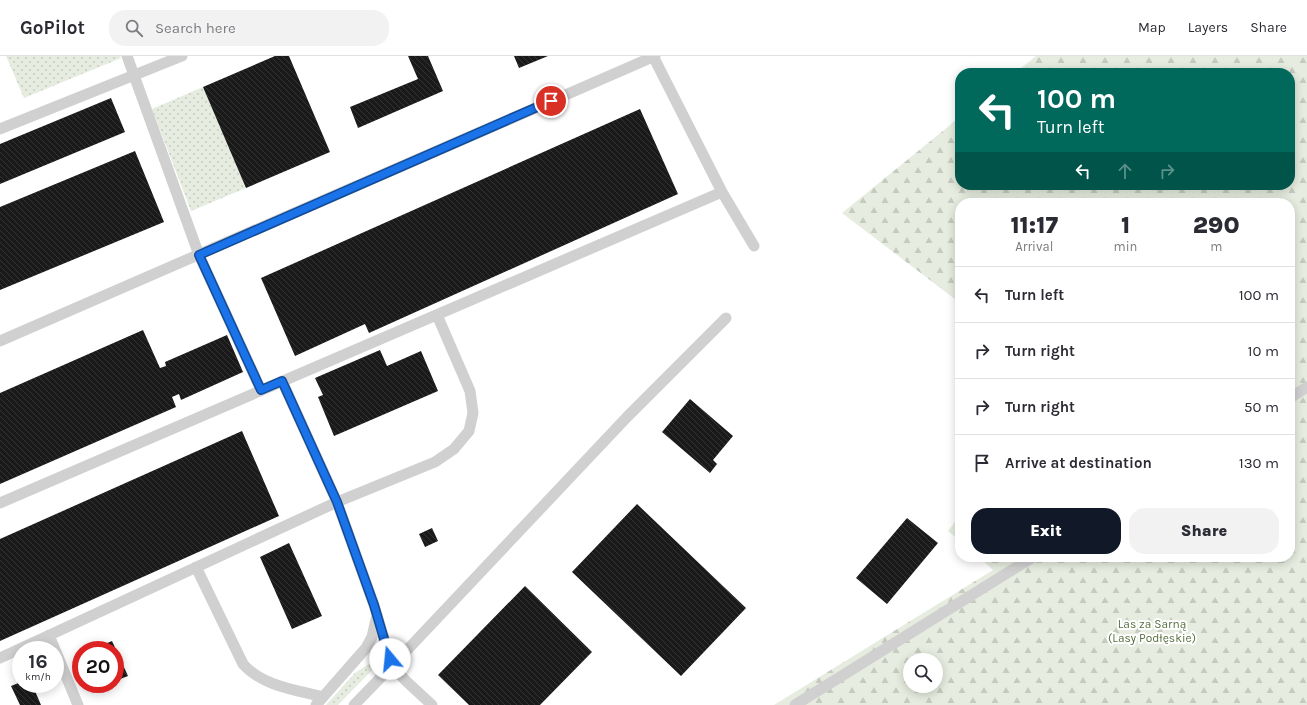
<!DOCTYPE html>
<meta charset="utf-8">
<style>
body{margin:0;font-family:Karla,sans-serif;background:#f2f2f3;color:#2b2b33;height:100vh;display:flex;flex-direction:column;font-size:15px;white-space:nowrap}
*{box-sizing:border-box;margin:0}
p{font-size:13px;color:#7c7c81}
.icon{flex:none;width:22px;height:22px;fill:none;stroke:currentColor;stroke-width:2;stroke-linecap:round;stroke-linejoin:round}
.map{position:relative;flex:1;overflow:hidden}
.details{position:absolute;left:955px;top:142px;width:340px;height:364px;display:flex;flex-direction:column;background:#fff;border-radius:16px;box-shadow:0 2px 10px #0003}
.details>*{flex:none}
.guide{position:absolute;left:955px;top:12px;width:340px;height:122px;border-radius:16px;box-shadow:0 2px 10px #0003;background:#00695c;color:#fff;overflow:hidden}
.tools{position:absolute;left:903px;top:597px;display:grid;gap:8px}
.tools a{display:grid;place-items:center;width:40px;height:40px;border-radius:50%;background:#fff;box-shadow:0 2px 10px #0003;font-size:20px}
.speed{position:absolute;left:12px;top:585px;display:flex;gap:8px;font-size:20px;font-weight:700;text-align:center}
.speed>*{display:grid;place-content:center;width:52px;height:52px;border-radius:50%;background:#fff;box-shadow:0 2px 10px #0003;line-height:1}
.speed small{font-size:10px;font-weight:400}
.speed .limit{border:6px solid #d22;background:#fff;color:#111}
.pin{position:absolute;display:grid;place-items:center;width:34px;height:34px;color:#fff;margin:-17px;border:2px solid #fff;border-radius:50%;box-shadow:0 1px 4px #0007}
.me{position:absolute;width:44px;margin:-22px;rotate:343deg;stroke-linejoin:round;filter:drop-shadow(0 0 3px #0008)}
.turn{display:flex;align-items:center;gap:14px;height:84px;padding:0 16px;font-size:18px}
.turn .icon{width:52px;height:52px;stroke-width:2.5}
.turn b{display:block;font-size:28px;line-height:34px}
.lanes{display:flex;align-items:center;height:38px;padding:0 16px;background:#0003;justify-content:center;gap:20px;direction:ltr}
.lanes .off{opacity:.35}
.eta{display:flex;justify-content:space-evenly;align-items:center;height:68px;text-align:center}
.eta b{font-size:24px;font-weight:800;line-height:28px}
.cta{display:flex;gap:8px;margin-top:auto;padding:8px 16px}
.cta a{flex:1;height:46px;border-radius:16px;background:#111827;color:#fff;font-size:16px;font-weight:800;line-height:46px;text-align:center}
.cta a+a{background:#f2f2f3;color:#2b2b33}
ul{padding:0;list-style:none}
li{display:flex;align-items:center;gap:12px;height:56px;padding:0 16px;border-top:1px solid #e1e1e2}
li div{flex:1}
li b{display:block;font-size:15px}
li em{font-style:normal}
header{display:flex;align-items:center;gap:24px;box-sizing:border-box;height:56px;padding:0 20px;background:#fff;border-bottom:1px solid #e1e1e2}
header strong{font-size:19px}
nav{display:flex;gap:22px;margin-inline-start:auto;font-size:14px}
.search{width:280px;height:36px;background:#f2f2f3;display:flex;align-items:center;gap:10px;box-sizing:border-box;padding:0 14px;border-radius:16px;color:#7c7c81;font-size:15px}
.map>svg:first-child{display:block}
.grass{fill:url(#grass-dots)}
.forest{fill:url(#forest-firs);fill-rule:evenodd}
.building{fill:url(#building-back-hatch)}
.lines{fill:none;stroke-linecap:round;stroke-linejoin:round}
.service{stroke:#d0d0d0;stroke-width:11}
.route-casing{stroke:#114b97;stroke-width:10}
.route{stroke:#1a73e8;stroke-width:7}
.labels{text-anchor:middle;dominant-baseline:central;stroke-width:4;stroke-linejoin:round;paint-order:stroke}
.park-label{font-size:12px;fill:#56703f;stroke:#fff}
</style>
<header>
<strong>GoPilot</strong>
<div class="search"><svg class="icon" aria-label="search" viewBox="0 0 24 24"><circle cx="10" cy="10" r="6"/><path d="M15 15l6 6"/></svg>Search here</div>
<nav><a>Map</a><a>Layers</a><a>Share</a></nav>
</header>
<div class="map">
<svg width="1307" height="649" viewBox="0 0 1307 649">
<defs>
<pattern id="grass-dots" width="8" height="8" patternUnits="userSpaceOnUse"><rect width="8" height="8" fill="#e6ecdf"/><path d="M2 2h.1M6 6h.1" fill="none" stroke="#c6cbc0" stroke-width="1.8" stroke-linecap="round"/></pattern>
<pattern id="forest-firs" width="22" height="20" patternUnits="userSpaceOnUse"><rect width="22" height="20" fill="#e6ecdf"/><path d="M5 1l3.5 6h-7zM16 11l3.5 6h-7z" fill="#c6cbc0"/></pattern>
<pattern id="building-back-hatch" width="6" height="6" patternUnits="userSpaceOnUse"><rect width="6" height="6" fill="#1a1a1a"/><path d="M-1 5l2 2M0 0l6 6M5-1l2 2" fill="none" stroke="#333"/></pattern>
</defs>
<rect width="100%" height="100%" fill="#fff"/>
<!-- grass -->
<path class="grass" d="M6,0h114l1,2 -97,40z
M203,31l43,101 -55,23 -39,-102z
M378,602l3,1 -1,3 -42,43h-12l29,-32z"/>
<!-- forest -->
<path class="forest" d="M1036,0h271v649h-533l219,-135 -14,-13h311v-354h-330v100l-118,-90 118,-96v68h330v-112h-275zM910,604h26v26h-26z
M960,459v26l-12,-10z"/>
<!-- building -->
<path class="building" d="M275,0h14l41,96 -84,36 -43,-101z
M408,0h20l15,35 -85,37 -8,-21 68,-28z
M514,0h34l-29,12z
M111,42l14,34 -125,52v-40z
M640,53l38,85 -309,139 -4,-9 -70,32 -34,-78z
M135,95l29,71 -164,68v-83z
M143,274l17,38 6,-2 -1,-4 62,-27 16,37 -62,28 -2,-6 -7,3 4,10 -176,77v-91z
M380,294l7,16 34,-15 17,40 -104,45 -16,-39 5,-2 -8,-17z
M690,343l43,37 -20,24 4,4 -7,9 -48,-41z
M242,375l37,85 -279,125v-102z
M637,448l109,104 -65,68 -109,-104z
M907,462l31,25 -51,61 -31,-26z
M432,472l6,13 -13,6 -6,-13z
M289,487l33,73 -30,13 -32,-72z
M525,530l67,66 -52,53h-71l-31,-30z
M112,585l16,35 -13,5v-31h-24z
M21,626v2h11l9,21h-21l-9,-19z"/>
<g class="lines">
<!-- service -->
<path class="service" d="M127,0l72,199 62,135
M0,73l182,-73
M722,136l32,54
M0,285l655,-285
M282,325l55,121 37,103 3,10 -5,22 -6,11 -50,57
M1290,342l17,-11
M0,447l722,-311 -69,-136
M196,511l47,97c19,22 54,26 80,33
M377,559l15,51 14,15 26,24
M49,579l29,70
M0,602l337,-156 98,-40 19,-13 15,-18 4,-18 -3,-22 -33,-76
M354,649l38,-39 235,-249 99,-99
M795,649l238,-148"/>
</g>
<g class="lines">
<defs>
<path id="route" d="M390,603l-16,-54 -37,-103 -55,-121 -21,9 -62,-135 352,-154"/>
</defs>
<!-- route casing -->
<use href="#route" class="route-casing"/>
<!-- route -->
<use href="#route" class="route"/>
</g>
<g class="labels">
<!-- park labels -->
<g class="park-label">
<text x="1152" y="568">Las za Sarną<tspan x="1152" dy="14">(Lasy Podłęskie)</tspan></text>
</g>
</g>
</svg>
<div class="tools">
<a><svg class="icon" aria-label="search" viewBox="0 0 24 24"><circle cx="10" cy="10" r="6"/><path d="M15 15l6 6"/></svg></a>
</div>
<div class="speed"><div>16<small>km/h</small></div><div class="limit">20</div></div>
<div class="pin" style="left:551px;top:45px;background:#d93025"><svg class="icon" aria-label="arrive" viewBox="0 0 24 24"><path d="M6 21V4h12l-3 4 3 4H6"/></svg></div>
<svg class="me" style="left:390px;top:603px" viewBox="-20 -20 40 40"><circle r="19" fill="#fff"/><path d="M0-13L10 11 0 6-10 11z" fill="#1a73e8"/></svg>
<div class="guide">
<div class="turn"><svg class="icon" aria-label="left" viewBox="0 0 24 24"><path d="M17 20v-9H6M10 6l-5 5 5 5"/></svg><div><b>100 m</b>Turn left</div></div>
<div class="lanes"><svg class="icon" aria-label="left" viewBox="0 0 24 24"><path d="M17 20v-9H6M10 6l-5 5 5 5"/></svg><svg class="icon off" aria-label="ahead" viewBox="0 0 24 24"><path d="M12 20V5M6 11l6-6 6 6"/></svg><svg class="icon off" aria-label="right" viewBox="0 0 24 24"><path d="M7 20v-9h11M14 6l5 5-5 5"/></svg></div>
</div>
<section class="details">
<div class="eta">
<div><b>11:17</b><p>Arrival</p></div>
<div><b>1</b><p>min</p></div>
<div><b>290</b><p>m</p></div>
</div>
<ul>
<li><svg class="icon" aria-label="left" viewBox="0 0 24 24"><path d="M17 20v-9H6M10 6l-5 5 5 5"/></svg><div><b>Turn left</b></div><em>100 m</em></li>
<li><svg class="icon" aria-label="right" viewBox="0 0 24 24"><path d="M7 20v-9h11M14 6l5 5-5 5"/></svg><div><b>Turn right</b></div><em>10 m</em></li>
<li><svg class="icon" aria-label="right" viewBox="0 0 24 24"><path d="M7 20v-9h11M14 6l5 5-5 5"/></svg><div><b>Turn right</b></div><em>50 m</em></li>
<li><svg class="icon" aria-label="arrive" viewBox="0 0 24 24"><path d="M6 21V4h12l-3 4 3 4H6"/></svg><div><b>Arrive at destination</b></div><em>130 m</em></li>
</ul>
<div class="cta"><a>Exit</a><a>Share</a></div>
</section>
</div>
